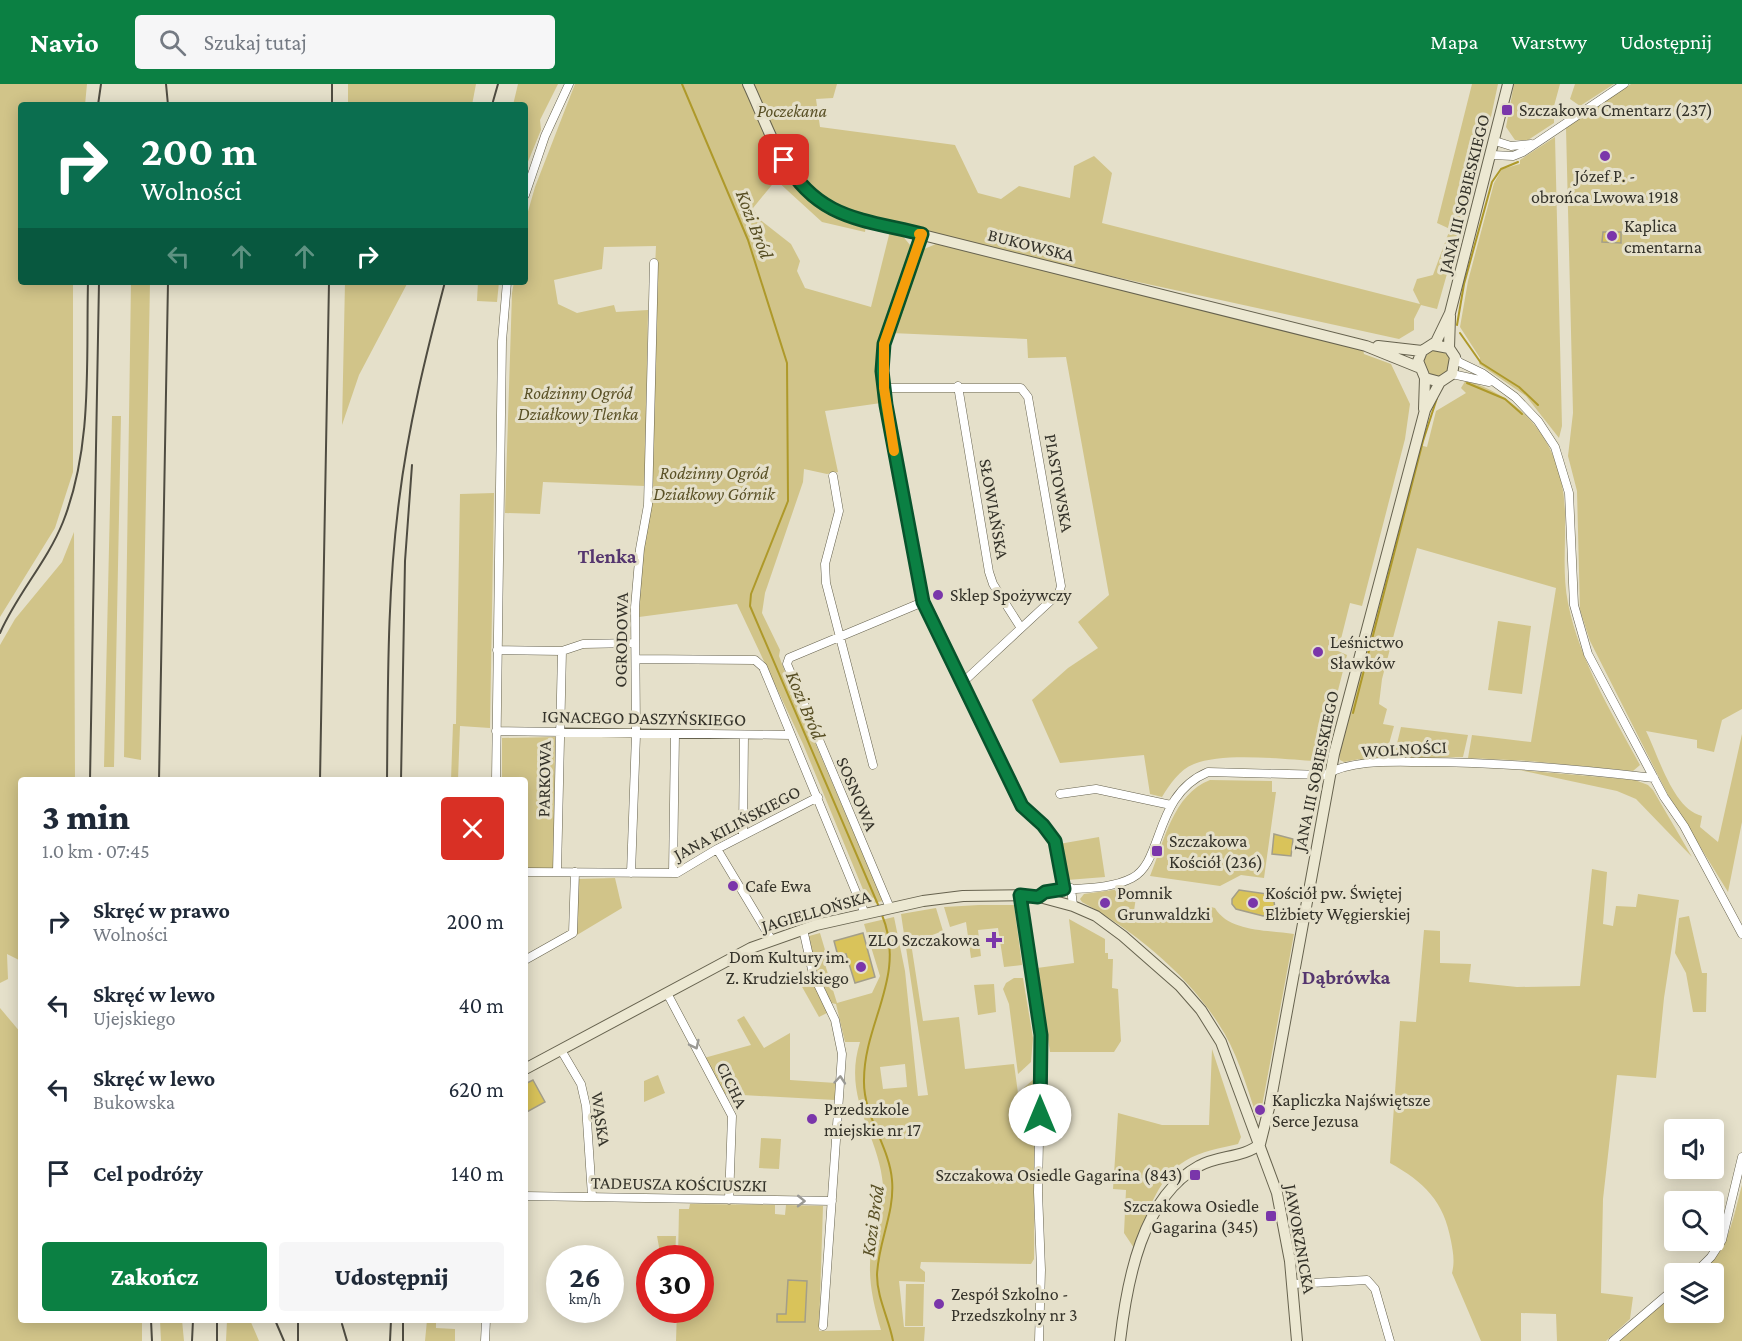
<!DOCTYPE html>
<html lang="pl">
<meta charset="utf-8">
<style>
body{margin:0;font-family:"Crimson Pro",serif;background:#f6f6f7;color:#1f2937;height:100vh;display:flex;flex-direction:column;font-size:22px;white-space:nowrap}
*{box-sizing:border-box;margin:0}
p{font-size:20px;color:#747a83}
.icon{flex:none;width:33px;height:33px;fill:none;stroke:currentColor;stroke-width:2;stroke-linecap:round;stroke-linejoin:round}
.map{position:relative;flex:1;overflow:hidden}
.details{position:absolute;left:18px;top:693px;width:510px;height:546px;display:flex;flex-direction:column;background:#fff;border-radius:6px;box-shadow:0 3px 15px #0003}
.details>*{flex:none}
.top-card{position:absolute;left:18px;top:18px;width:510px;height:183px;border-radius:6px;box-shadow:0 3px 15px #0003;background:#0b6e4f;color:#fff;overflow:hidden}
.fabs{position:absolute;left:1664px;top:1035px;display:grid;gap:12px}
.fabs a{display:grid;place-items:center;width:60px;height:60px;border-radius:6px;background:#fff;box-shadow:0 3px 15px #0003;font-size:30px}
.speed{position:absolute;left:546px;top:1161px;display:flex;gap:12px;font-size:30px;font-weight:700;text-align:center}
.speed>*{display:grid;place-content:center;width:78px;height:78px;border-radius:50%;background:#fff;box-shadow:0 3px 15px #0003;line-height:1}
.speed small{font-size:15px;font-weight:400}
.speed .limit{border:9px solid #d22;background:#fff;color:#111}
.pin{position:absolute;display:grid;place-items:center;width:51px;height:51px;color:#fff;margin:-26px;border-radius:12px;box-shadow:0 3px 9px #0006}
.me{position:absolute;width:66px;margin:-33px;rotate:0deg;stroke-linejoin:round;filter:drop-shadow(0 0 4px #0008)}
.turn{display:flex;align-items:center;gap:21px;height:126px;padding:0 24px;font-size:27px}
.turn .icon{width:78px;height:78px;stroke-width:2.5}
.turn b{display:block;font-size:42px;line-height:51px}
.lanes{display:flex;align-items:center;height:57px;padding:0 24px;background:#0003;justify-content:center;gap:30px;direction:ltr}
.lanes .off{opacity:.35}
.round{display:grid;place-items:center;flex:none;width:63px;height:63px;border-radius:6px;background:#f6f6f7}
.head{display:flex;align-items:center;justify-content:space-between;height:102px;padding:0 24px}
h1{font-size:36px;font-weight:800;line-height:45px}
.cta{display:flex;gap:12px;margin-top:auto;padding:12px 24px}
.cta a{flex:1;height:69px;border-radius:6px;background:#0b8043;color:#fff;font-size:24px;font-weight:800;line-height:69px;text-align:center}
.cta a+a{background:#f6f6f7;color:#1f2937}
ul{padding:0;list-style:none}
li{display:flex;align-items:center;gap:18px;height:84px;padding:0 24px}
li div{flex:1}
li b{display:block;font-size:22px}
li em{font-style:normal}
header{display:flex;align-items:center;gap:36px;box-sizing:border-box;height:84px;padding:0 30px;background:#0b8043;color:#fff}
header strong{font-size:28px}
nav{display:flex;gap:33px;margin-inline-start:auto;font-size:21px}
.search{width:420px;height:54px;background:#f6f6f7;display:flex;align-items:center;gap:15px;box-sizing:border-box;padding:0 21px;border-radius:6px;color:#747a83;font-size:22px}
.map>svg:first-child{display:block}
.green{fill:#d1c489;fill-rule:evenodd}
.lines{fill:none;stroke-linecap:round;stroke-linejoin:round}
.stream{stroke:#ae992a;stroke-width:2}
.building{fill:#d9c35a;stroke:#a39e89;stroke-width:1.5}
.street-casing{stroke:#66624e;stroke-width:9}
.secondary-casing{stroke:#66624e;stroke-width:12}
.street{stroke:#fff;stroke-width:8}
.secondary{stroke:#ece8d2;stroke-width:10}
.rail{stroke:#4f4c41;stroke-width:2}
.oneway{stroke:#9a9994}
.route-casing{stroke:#07532c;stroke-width:15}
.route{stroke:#0b8043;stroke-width:10}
.slow{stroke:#f59e0b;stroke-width:10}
.poi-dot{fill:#7a36aa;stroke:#e5e0ca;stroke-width:2}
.labels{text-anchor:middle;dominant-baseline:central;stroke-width:6;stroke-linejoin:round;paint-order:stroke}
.poi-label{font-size:18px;fill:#35332a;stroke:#e5e0ca;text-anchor:start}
.park-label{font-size:18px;font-style:italic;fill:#5a5126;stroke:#e5e0ca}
.street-label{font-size:18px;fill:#35332a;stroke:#e5e0ca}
.water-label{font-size:20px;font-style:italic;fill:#584f24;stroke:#e5e0ca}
.neighbourhood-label{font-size:20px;font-weight:bold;fill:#55366f;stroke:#e5e0ca}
</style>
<header>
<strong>Navio</strong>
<div class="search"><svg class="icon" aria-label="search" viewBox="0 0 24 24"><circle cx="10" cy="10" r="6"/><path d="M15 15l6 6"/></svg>Szukaj tutaj</div>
<nav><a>Mapa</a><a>Warstwy</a><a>Udostępnij</a></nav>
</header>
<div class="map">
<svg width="1742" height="1257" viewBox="0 0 1742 1257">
<rect width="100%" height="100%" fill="#e5e0ca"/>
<!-- green -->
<path class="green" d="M0,0h87l-2,21h-64v177h52v190l-18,56 -55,89z
M348,0h128l-4,21h-124z
M518,0h40l-18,36 1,10 -16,39v-64h-12z
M575,0h168c19,40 39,103 79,125 13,8 29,12 44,16l-1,7 -43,-10 -46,-42 -23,28 5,10 33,26 9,17 -3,10 8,17 66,19 19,-76 12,4 8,10v11c-18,47 -41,95 -29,147l-56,8 13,61 -11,2 -23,-5 -1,13 -38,111 -3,20 18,37 -1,6 10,26 94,219 -14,3 -66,-160 -66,-140 -98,13 17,-371 -52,1 -2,22 -48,11 4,24 19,9 37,-8 2,7 32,-2 -3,176 -102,-4 -3,32 -35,-1 7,-220 2,-11h11v-60l10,-35z
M753,0h84l-4,14 -17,1 4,28 135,18 23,48 23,6 18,-13 51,12 4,-32 20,-10 18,17 -10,50 318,81 -7,-14 4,-11 16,-4 17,-46 -13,-6 35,-139h26l-9,42 -52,183 -16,-4 -7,14v11l-15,9 -357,-78 -192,-49 -39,-20 -24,-34z
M1514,0h46l-6,22v17l-26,17h-13l-9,-13z
M1575,0h39l-34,22 -10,-7z
M1631,0h111v625l-20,11 -8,32 -17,-4v-8l-51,-9c13,26 27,78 56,85l-2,11 18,15 24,-108v88l-14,70 -61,-99 -77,-152 -10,-31 -3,-119 -9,-35 5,-43 -7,-285z
M1555,53l7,289 -3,12 -33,-42 -47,-32 1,-6 -20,-31 8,-46 26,-98 8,-14 18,-5v-4z
M936,160l427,105 1,5 27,10 19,40 -5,35 -43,167 -12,-3 -12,48 9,4 -16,63 -16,43c-32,-2 -93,-9 -121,3 -15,6 -24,20 -32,33l-12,-3 -6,-39 -84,8 -28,-63 36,-32 30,-20 -20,-26 31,-27 -43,-238 -38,1 -1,-19 -136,-6 33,-84z
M131,198h19l-9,478 -17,-3z
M345,198h63l-49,93 -17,50z
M478,198h21l-2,20 -20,-1z
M1424 279a13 13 0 1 1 26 0a13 13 0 1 1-26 0Z
M1466,296c61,20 97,66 99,132 1,30 -3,61 3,91 12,59 44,110 72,162l-7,6 -104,-10 -61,-3 4,-23 59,7 25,-154 -139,-40 -35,131 -3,25 8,5 -4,15 11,2 -9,32 -24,3 -1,-2 -16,3 -4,-2 -1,-7 80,-308 8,2 9,-36 30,-18 -5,-5z
M112,332h9l-7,351h-10z
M494,409l-4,235 -30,-2 -2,54h-7l2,-56h3l4,-230z
M74,448l1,248h-54v181l-14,-7 1,25 -8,4v-338l15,-26 47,-57z
M1498,537l33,5 -9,68 -34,-4z
M1401,643l67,8 -5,22 -67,2 -2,-3z
M555,653l-1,131h-29v-88h-23v-42z
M1519,686l116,10 13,5 5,5 39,67 -56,-58 -19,-8z
M1210,696l62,1v11h4l-12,86 -23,-3 -21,11 -70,-10c14,-34 23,-82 60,-96z
M1099,753l6,40 -38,3 -8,-36z
M1592,785l15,3 -4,52 10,2 3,-20 20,1 2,-13 41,6 -15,98 -8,80 -39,-3 -14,124 -2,94 32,4 -3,22 -24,22h-49l-1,-27 -35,-1v28h-40l-29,-68c3,-12 1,-21 -1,-32 -7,-40 -27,-59 -61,-78l10,-142 16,1 8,-92 16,1v32l31,1 -2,18 48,5 63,-1z
M615,794l7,30 -45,27v-56z
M1127,804l10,2 -3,21 70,11 3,-16 8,2c14,24 53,22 79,26l-34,183h-3c-11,-32 -20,-66 -39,-94 -32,-50 -85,-93 -136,-121l-2,-3 4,-5z
M979,821h35l8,60 -18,2 -6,-39 -20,2 3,26 -10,2 -5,-36 -16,5 -6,-20z
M936,824l7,23 -32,12 12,78 36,-4 6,52 49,-5 4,29 17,-15 -1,181 -3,5 -110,-2 -1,6 5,4v10l-26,-1 5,46h21l-1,14h-248l1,-31h23v-52h-22l1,-49h10l1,-5 85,1v9l10,1 1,-10 37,1 -4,125 62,-1c-9,-31 -15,-58 -8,-90 3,-18 11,-37 10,-55 -4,-51 -41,-86 -23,-143h-15l-9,-38 -5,-1 -15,-30 -7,-37 11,-3 8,27 -4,1 13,42 35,-10 8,-17 -16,-52 30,-7 11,54 13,125 10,-1 -27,-181zM905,980l2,23 -24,2 -3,-22z
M1689,832l13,57h5l-1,39h-13l-7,-39 -11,-20 4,-35z
M1069,835l36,20v14h3v6h5l-1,29 6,1 3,52 -7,11h-64l-13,-84 37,-5z
M1014,894h9l10,60 -2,24 -13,12 -9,-70 -6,-15 3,-6z
M811,895l18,33 -10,5 -18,-32z
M994,900l2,28 -18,3 -4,-30z
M0,924l21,25v287h121v21h-142z
M744,932l20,32 26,-15v47l46,3 -1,17 -110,-6 -21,-36 47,-13 -14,-25z
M1212,965l29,88 -3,7c-17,4 -37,7 -53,17 -29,18 -39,57 -51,87l-10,-15 2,-43 -13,-1 5,-76 44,12h47z
M658,991l7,18 -21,9v-21z
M761,1054l20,1 -2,30 -20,-1z
M1742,1101v156h-125l57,-48v19h39v-38l-15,-1c32,-24 34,-52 44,-88z
M657,1152h19l-1,22h-14z
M906,1200h18l-1,42h-18z
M160,1236h22l2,21h-23z
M227,1236h23l9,21h-33z
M427,1236h9v8l19,1v12h-30z"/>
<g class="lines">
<!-- stream -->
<path class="stream" d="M682,0l66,156 39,123 1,138 -37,93 -1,12 129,301
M1457,241l7,-41 28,-102 9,-13 17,-7
M1460,249l21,30 38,24 19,18
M1467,299l38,16 17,15
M1353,629l70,-272 14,-43
M882,831c25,61 -18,107 -18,165 -1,36 25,65 28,100 3,33 -14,62 -15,95 0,23 12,44 16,66"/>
</g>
<!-- building -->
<path class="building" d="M1603,148h18v11l-19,-1z
M1274,750l19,5 -2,17 -19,-2z
M1239,806l34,5 2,13 -5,6 -7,2 -27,-7 -4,-5v-5z
M863,849l12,44 -20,6 -9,-29 -8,2 -4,-15z
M533,996l12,22 -20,11v-29z
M788,1196l19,1 -2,41h-28v-8h9z"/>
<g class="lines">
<defs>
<path id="street" d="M1495,57l16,5 20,-2
M1492,71l21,1 10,-4 101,-68
M525,111l20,-59 24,-52
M922,150c-17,45 -36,89 -40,137l37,214 9,31 94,190 30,29 12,54
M1455,273l4,5 23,11 33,24 23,24 17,26 14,46 5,112 14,49 76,143 20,29 58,108
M1452,290l37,8
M958,302l31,186 4,12 28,44
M884,304h137l7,9 33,189 -2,7 -97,90
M833,392l6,35 -14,53 1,19 47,182
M497,566l65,1 21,-7 52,-1
M636,575l119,1 8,7 102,247
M496,647l295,4
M496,696l6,-439 5,-59
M1060,710l36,-5 75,16
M743,751l1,-100
M717,765l54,90
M525,788l152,1 40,-24 101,-52
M557,788l5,-221
M631,789l5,-138 -1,-128 5,-58 8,-44 6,-242
M673,789l2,-139
M1071,804l2,18
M1020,811l21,140 -3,157 3,78 -2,71
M1038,813l7,-5c27,-5 62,-1 87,-14 32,-16 21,-83 76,-106l117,3c28,-16 68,-13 99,-13 78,0 153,7 230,16
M890,824l-103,-244 2,-6 134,-56
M803,845l10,45 22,46 7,34 -19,272
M525,876l48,-27 2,-61
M667,909l65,123 -3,84
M561,966l20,34 5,22 6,90
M525,1112l307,5
M1694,1190l17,-17 11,-17 20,-83
M1293,1200l74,-4 8,9 15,52
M485,1257l1,-21
M1613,1257l61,-52"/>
<path id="secondary" d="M748,0c26,56 39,111 103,133l515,129 52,21
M1433,261l16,3 6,9 -3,17 -12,8 -15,-4 -7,-17 4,-10 14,-9 14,-29 58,-229
M1378,262l44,5
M1449,264l1,-32
M1424,325l1,-31
M525,985l226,-121 65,-23 107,-24 40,-5 69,-1 41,11 23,10 27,20 57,50 21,24 20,32 56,151 13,68 7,80
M1260,1060l10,-40 64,-350 91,-344 15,-28
M1120,1257c7,-60 22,-144 79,-175 19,-11 45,-8 61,-22"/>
</defs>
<!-- street casing -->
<use href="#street" class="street-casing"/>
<!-- secondary casing -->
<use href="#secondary" class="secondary-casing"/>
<!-- street -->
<use href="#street" class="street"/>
<!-- secondary -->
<use href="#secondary" class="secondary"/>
<!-- rail -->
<path class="rail" d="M166,0l2,21
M98,21l3,-21
M332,21v-21
M492,21l6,-21
M0,549c17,-39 47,-71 63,-111 30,-76 23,-160 25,-240
M90,696l9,-498
M159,696l9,-498
M320,696l9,-498
M387,696c1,-93 0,-186 12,-279 9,-74 27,-147 46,-219
M401,696l4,-219 7,-96
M151,1236l1,21
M275,1236l9,21
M298,1236v21
M342,1240l5,17
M192,1257l1,-21
M217,1257v-21
M390,1257l1,-21
M403,1257v-21"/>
</g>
<!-- one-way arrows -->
<defs><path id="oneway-chevron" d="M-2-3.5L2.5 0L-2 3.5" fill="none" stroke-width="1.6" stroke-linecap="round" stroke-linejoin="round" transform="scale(1.5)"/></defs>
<g class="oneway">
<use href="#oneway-chevron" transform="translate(695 961) rotate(64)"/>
<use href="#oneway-chevron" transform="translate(840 996) rotate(-85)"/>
<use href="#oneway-chevron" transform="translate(801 1117) rotate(1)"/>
</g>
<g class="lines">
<defs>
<path id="route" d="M784,76c34,59 77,59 138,74l-38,110 -2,27 4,34 37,197 99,204 21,19 12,16 9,48 -19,3 -7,5 -18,-2 21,140 -1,80"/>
</defs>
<!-- route casing -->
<use href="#route" class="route-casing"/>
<!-- route -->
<use href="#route" class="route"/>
<!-- slow -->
<path class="slow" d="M894,367l-10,-63v-44l38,-110h-3"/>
</g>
<!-- markers -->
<g class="poi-dot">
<rect x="1501" y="20" width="12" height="12" rx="3"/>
<circle cx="1605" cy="72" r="6"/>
<circle cx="1612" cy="152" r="6"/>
<circle cx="938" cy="511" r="6"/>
<circle cx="1318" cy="568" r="6"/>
<rect x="1151" y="761" width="12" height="12" rx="3"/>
<circle cx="733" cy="802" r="6"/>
<circle cx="1105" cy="819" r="6"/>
<circle cx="1253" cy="819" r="6"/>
<path d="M991 847h6v6h6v6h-6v6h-6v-6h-6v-6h6z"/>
<circle cx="861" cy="883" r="6"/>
<circle cx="1260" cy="1026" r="6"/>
<circle cx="812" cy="1035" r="6"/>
<rect x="1189" y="1085" width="12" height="12" rx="3"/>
<rect x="1265" y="1126" width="12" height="12" rx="3"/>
<circle cx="939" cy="1220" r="6"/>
</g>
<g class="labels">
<!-- poi labels -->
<g class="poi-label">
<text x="1519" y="26">Szczakowa Cmentarz (237)</text>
<text x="1605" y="92" text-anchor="middle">Józef P. -<tspan x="1605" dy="21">obrońca Lwowa 1918</tspan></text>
<text x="1624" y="142">Kaplica<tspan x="1624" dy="21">cmentarna</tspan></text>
<text x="950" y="511">Sklep Spożywczy</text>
<text x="1330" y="558">Leśnictwo<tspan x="1330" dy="21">Sławków</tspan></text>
<text x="1169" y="757">Szczakowa<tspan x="1169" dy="21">Kościół (236)</tspan></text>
<text x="745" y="802">Cafe Ewa</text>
<text x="1117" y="809">Pomnik<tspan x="1117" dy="21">Grunwaldzki</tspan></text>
<text x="1265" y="809">Kościół pw. Świętej<tspan x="1265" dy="21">Elżbiety Węgierskiej</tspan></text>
<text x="980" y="856" text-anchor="end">ZLO Szczakowa</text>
<text x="849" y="873" text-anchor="end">Dom Kultury im.<tspan x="849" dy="21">Z. Krudzielskiego</tspan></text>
<text x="1272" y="1016">Kapliczka Najświętsze<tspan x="1272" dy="21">Serce Jezusa</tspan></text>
<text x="824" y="1025">Przedszkole<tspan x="824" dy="21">miejskie nr 17</tspan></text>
<text x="1183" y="1091" text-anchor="end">Szczakowa Osiedle Gagarina (843)</text>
<text x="1259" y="1122" text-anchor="end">Szczakowa Osiedle<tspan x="1259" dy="21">Gagarina (345)</tspan></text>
<text x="951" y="1210">Zespół Szkolno -<tspan x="951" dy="21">Przedszkolny nr 3</tspan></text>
</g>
<!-- park labels -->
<g class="park-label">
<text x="792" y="27">Poczekana</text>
<text x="578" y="309">Rodzinny Ogród<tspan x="578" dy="21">Działkowy Tlenka</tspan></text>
<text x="714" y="389">Rodzinny Ogród<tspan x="714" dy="21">Działkowy Górnik</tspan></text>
</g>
<!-- street labels -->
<g class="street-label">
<text transform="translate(1464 110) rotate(-76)">JANA III SOBIESKIEGO</text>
<text transform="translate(1031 161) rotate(14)">BUKOWSKA</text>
<text transform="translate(1059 399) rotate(80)">PIASTOWSKA</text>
<text transform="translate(994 425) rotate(80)">SŁOWIAŃSKA</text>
<text transform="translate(621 556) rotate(-89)">OGRODOWA</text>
<text transform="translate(644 634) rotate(1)">IGNACEGO DASZYŃSKIEGO</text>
<text transform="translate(1404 665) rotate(-3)">WOLNOŚCI</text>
<text transform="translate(1316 687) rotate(-78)">JANA III SOBIESKIEGO</text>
<text transform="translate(544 695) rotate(-89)">PARKOWA</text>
<text transform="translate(857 710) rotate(67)">SOSNOWA</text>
<text transform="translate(737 739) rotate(-28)">JANA KILIŃSKIEGO</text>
<text transform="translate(816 827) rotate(-16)">JAGIELLOŃSKA</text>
<text transform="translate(732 1001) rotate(64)">CICHA</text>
<text transform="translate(601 1035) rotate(82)">WĄSKA</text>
<text transform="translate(679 1100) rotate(1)">TADEUSZA KOŚCIUSZKI</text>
<text transform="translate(1300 1155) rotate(80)">JAWORZNICKA</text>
</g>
<!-- water labels -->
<g class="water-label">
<text transform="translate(755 140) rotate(69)">Kozi Bród</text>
<text transform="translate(806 621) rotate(67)">Kozi Bród</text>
<text transform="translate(872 1137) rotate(-82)">Kozi Bród</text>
</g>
<!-- neighbourhood labels -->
<g class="neighbourhood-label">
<text x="607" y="472">Tlenka</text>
<text x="1346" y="893">Dąbrówka</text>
</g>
</g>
</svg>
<div class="fabs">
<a><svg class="icon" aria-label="sound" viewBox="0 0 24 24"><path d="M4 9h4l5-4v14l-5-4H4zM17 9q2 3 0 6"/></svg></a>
<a><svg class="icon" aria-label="search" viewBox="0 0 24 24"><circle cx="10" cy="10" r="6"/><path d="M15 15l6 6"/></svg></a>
<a><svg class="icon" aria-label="layers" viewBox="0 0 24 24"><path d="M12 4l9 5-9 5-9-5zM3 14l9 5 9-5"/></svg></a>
</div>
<div class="speed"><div>26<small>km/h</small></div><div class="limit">30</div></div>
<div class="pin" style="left:784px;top:76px;background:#d93025"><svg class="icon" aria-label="arrive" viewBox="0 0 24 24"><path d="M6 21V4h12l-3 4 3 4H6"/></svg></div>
<svg class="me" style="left:1040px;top:1031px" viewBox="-20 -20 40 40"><circle r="19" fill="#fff"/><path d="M0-13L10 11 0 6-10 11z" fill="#0b8043"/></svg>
<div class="top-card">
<div class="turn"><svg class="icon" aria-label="right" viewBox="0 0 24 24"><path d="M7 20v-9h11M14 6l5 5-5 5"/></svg><div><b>200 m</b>Wolności</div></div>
<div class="lanes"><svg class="icon off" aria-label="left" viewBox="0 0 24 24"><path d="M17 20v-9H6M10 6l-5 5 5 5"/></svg><svg class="icon off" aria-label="ahead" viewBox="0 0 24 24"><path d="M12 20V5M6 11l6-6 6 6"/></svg><svg class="icon off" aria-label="ahead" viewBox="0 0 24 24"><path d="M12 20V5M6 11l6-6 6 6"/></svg><svg class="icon" aria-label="right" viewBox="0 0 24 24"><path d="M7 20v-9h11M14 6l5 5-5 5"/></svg></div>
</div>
<section class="details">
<div class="head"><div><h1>3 min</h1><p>1.0 km · 07:45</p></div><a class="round" style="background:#d93025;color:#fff"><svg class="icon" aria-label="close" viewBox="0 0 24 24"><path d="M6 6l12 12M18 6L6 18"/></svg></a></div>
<ul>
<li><svg class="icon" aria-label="right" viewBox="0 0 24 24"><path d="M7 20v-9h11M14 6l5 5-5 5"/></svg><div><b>Skręć w prawo</b><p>Wolności</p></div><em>200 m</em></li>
<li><svg class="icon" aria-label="left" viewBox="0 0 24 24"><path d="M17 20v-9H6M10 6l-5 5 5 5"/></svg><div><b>Skręć w lewo</b><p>Ujejskiego</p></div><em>40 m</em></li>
<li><svg class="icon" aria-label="left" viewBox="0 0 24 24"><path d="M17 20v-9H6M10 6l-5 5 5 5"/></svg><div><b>Skręć w lewo</b><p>Bukowska</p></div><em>620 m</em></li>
<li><svg class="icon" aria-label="arrive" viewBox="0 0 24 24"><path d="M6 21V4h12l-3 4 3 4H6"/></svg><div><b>Cel podróży</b></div><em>140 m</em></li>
</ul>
<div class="cta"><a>Zakończ</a><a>Udostępnij</a></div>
</section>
</div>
